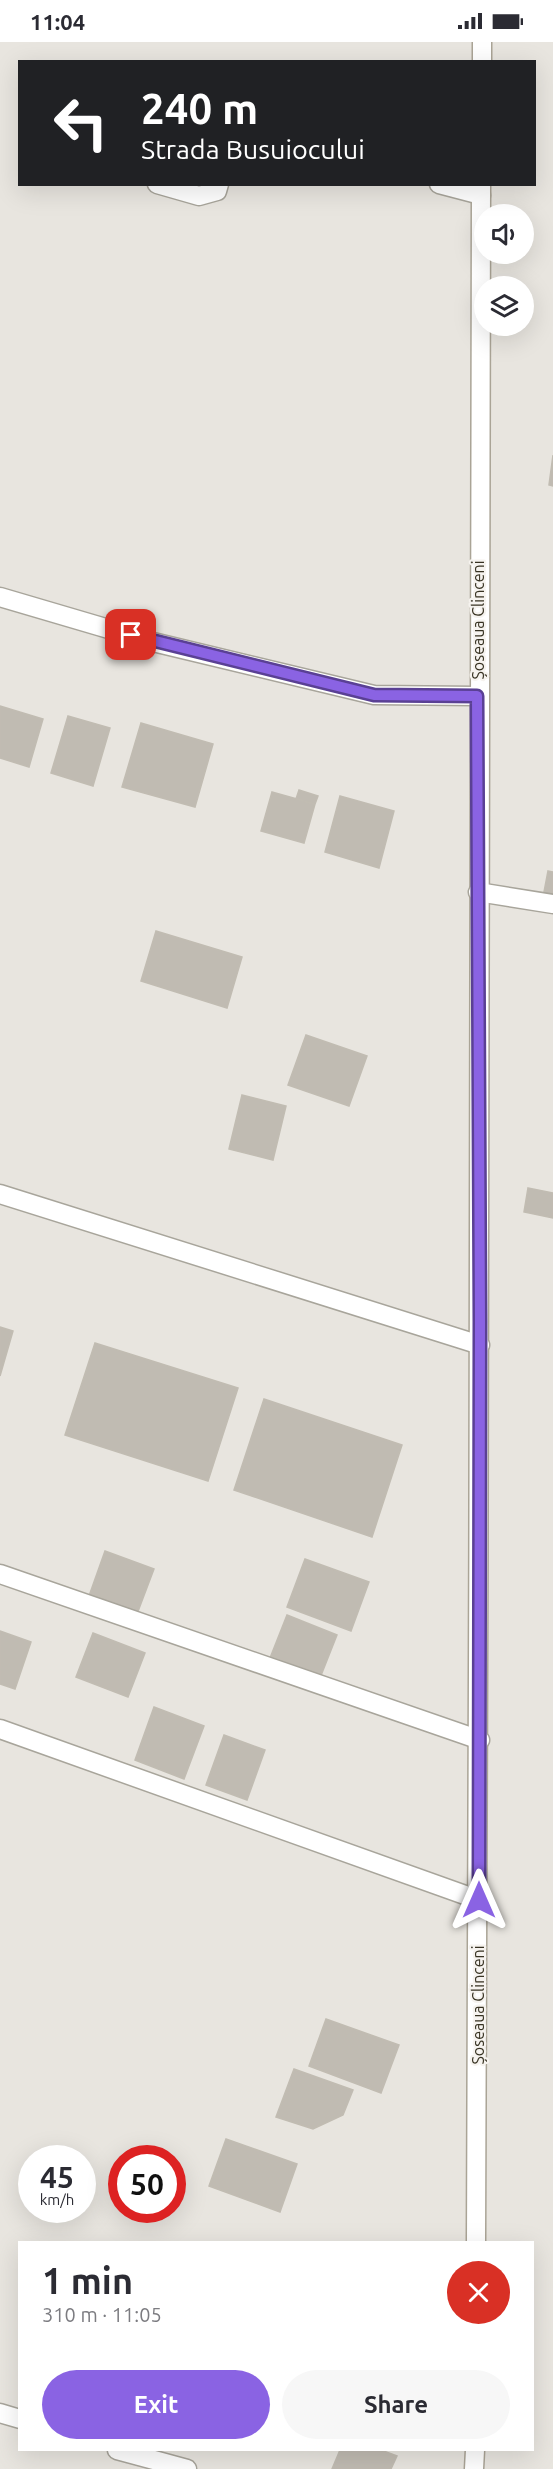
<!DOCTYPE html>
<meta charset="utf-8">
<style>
body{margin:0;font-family:Ubuntu,sans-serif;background:#f7f7f7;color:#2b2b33;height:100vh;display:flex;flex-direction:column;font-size:22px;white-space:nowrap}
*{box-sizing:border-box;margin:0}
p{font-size:20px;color:#7c7c81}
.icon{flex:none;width:33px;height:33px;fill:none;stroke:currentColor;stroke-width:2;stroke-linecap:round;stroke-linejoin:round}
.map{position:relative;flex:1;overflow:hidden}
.panel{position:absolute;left:18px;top:2199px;width:516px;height:210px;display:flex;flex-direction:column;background:#fff;border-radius:0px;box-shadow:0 6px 24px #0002}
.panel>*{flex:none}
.guide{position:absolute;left:18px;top:18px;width:518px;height:126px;border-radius:0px;box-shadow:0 6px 24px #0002;background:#202124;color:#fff;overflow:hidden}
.fabs{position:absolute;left:474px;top:162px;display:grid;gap:12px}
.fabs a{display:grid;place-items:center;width:60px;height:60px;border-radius:50%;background:#fff;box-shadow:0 6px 24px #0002;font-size:30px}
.speed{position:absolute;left:18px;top:2103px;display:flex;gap:12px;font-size:30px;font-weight:700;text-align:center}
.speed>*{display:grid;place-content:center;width:78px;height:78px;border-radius:50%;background:#fff;box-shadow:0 6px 24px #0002;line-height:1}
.speed small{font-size:15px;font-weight:400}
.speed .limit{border:9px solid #d22;background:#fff;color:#111}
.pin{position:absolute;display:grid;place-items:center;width:51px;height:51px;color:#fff;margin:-26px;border-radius:12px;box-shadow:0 3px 9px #0006}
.me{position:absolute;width:66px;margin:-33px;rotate:0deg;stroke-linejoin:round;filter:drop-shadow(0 0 4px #0008)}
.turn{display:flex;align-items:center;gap:21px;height:126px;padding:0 24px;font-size:27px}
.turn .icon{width:78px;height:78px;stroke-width:2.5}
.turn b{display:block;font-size:42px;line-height:51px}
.round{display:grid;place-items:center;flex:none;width:63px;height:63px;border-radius:32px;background:#f7f7f7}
.overview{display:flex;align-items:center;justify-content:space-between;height:102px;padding:0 24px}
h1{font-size:36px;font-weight:700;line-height:45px}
.primary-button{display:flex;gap:12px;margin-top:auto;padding:12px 24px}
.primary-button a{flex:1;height:69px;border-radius:36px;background:#8a63e3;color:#fff;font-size:24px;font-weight:700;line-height:69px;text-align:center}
.primary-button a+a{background:#f7f7f7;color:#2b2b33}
.status{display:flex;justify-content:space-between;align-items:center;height:42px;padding:0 30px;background:#fff;direction:ltr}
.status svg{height:16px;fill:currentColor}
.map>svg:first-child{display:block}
.building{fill:#c0bbb2;stroke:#c1bcb2;stroke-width:1.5}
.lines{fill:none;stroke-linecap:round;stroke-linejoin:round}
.service-casing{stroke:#a8a59b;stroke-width:21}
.minor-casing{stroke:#a8a59b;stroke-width:21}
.secondary-casing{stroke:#aaa496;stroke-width:21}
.service{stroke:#fff;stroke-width:18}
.minor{stroke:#fff;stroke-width:18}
.secondary{stroke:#fff;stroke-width:18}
.route-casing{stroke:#5a4094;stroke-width:15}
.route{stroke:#8a63e3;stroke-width:10}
.labels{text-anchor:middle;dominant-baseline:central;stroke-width:4.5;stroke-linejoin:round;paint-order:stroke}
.street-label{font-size:16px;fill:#373222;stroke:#f6f3ef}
</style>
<div class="status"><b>11:04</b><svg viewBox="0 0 49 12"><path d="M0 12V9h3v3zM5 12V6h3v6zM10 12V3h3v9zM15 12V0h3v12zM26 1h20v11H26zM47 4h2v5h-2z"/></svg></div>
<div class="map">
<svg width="553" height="2427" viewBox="0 0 553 2427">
<rect width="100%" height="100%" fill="#e8e5df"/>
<!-- building -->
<path class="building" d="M553,413v31l-4,-1z
M0,664l43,13 -14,48 -29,-9z
M68,674l42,12 -17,58 -42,-13z
M141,681l72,21 -18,63 -73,-20z
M299,748l19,6 -3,8 -19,-5z
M272,750l43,12 -11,39 -43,-12z
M340,754l54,15 -15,57 -54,-16z
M548,829l5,1v22l-9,-2z
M156,889l86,26 -15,51 -86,-27z
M306,993l61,21 -18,50 -61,-21z
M242,1053l44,11 -13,54 -44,-11z
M528,1146l25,5v25l-29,-6z
M0,1285l13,4 -13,45z
M95,1301l143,45 -30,93 -143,-46z
M264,1357l138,46 -30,92 -138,-47z
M105,1509l49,18 -17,45 -48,-18z
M305,1517l64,23 -18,49 -64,-24z
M287,1573l50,20 -17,43 -50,-20z
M0,1589l31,11 -16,47 -15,-5z
M93,1591l52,20 -17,44 -52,-20z
M154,1665l50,19 -20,53 -49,-19z
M224,1693l41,15 -18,50 -41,-15z
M326,1977l73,26 -18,48 -72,-27z
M294,2027l59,21 -10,25 -30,14 -37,-12z
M226,2097l71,25 -17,48 -71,-26z
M340,2408h41l16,6 -6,13h-59z"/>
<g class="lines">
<defs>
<path id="service" d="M157,142l42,12 18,-5 2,-7
M439,142l42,11
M0,1152l480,151"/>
<path id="minor" d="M0,555l153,45 221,53 103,1
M478,850l75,12
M0,1532l480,166
M0,1687l479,171
M0,2371l20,6
M117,2408l70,19"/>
<path id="secondary" d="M482,20v-20
M476,2200c5,-686 0,-1371 5,-2058
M474,2427l1,-19"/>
</defs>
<!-- service casing -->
<use href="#service" class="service-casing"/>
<!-- minor casing -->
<use href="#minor" class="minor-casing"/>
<!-- secondary casing -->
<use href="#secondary" class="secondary-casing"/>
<!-- service -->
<use href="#service" class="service"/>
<!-- minor -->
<use href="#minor" class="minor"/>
<!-- secondary -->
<use href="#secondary" class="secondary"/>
</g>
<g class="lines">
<defs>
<path id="route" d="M131,593l243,60 103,1 3,625 -1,579"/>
</defs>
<!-- route casing -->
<use href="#route" class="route-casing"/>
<!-- route -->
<use href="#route" class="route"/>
</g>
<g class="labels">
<!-- street labels -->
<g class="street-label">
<text transform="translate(478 578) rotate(-90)">Șoseaua Clinceni</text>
<text transform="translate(478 1963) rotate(-90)">Șoseaua Clinceni</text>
</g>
</g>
</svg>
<div class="fabs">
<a><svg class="icon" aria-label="sound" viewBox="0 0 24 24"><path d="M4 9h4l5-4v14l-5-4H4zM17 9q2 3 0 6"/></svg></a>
<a><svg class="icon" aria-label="layers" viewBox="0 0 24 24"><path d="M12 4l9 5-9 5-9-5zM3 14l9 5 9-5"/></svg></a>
</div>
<div class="speed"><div>45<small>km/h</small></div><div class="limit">50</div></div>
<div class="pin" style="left:131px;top:593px;background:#d93025"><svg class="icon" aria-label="arrive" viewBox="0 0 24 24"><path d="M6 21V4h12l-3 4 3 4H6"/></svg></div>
<svg class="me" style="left:479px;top:1858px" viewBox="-20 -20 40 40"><path d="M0-17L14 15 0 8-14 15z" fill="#8a63e3" stroke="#fff" stroke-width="4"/></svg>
<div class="guide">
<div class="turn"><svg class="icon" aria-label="left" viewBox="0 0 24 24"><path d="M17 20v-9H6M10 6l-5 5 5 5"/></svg><div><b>240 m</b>Strada Busuiocului</div></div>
</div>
<section class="panel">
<div class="overview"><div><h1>1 min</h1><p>310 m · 11:05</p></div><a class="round" style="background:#d93025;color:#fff"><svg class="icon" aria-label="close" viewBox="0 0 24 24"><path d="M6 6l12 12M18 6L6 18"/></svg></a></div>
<div class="primary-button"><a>Exit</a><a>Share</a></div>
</section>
</div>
